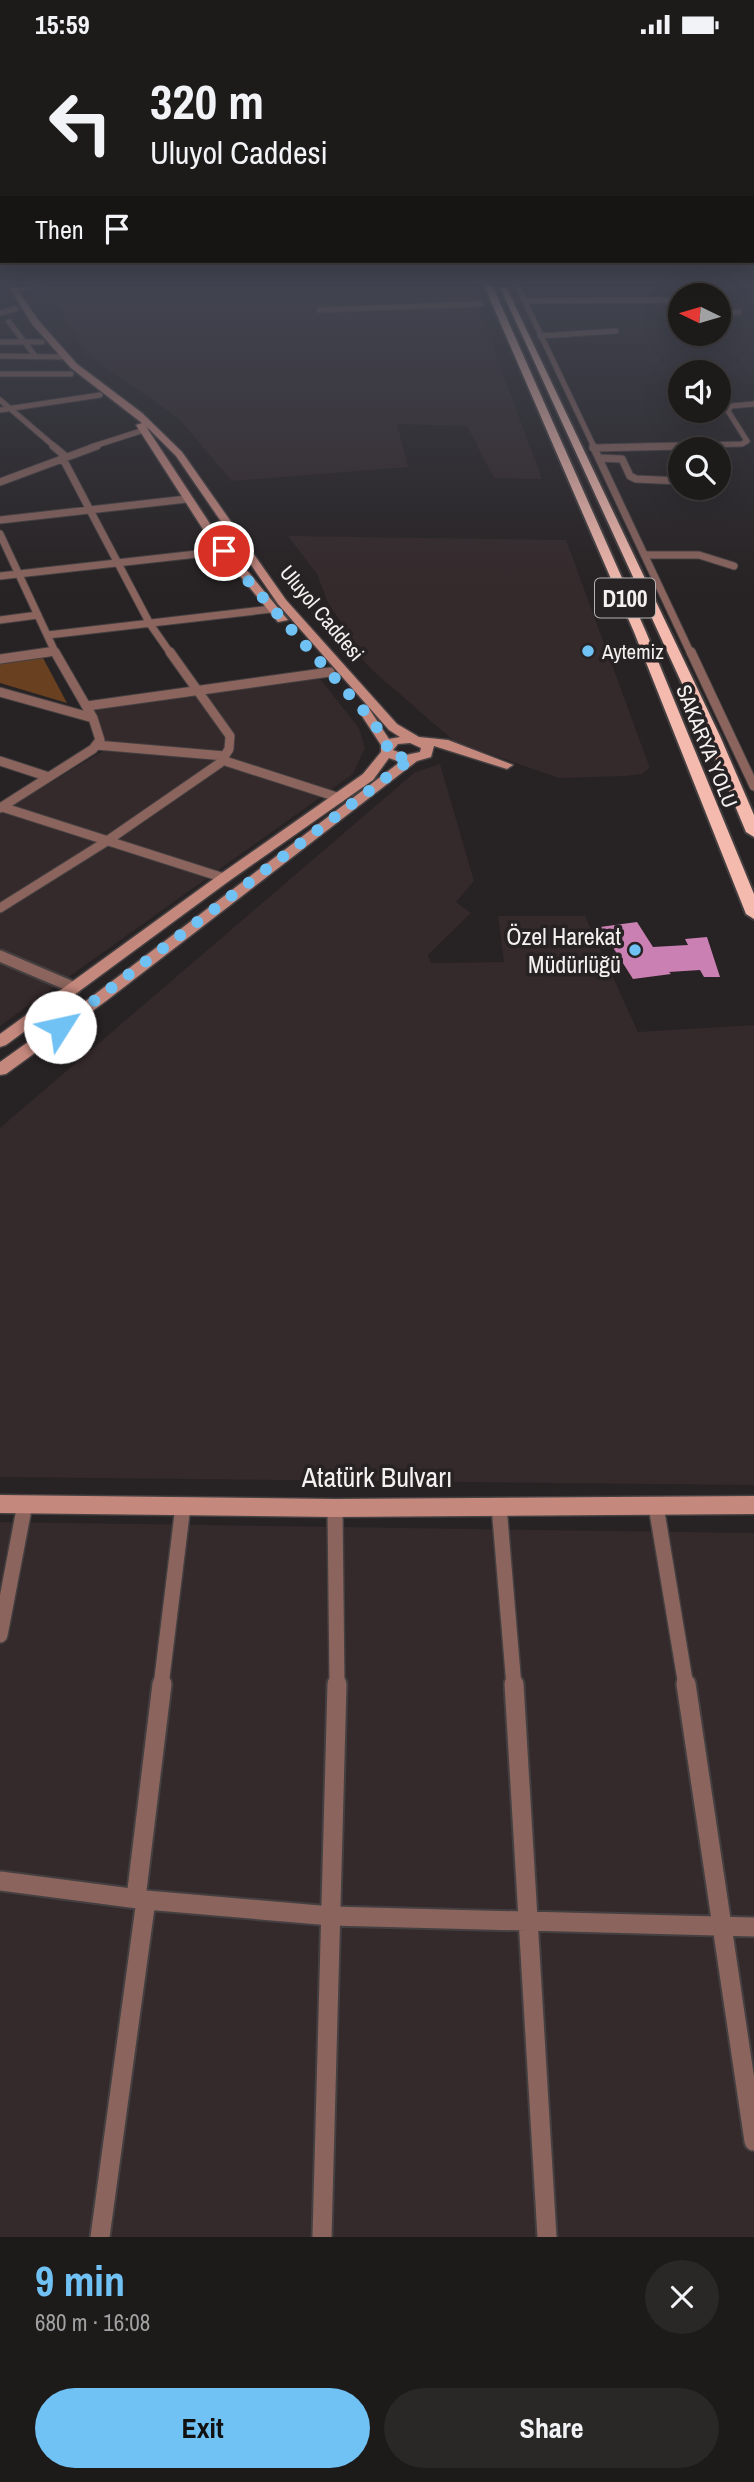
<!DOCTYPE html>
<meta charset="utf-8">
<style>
body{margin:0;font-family:"Archivo Narrow",sans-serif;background:#2a2727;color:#f1f3f6;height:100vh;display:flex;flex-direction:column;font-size:26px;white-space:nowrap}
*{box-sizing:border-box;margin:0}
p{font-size:23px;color:#a0a1a2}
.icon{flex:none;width:38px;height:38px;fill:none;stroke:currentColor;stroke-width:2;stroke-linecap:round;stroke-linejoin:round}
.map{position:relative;height:2188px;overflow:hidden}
.side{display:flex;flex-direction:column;background:#1d1a1a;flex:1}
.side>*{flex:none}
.banner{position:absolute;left:0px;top:0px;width:754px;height:214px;box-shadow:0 7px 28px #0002,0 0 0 2px #3b3839;background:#1d1a1a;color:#f1f3f6;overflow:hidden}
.needle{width:46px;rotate:275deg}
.fabs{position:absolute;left:668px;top:234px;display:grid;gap:14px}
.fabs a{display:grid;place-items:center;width:63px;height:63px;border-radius:50%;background:#1d1a1a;box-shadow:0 7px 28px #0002,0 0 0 2px #3b3839;font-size:35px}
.pin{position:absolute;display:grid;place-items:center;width:60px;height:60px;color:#fff;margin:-30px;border:4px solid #fff;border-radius:50%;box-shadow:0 2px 7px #0007}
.me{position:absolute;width:77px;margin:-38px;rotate:55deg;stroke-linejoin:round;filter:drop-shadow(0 0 5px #0008)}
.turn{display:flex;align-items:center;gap:24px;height:147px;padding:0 35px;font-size:32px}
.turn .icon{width:91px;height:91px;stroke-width:2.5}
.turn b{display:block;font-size:49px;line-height:60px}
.then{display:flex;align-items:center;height:66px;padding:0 35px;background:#0003;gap:14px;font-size:26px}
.round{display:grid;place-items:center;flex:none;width:74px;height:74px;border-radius:37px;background:#2a2727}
.head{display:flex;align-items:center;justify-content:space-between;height:119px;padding:0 35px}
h1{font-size:42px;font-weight:700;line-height:52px;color:#70c1f4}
.action{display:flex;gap:14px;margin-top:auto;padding:14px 35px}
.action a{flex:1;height:80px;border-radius:42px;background:#70c1f4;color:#111;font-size:28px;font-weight:700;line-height:80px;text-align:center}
.action a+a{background:#2a2727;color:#f1f3f6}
.status{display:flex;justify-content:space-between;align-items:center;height:49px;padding:0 35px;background:#1d1a1a;direction:ltr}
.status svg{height:19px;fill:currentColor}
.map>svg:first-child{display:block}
.built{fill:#34292b}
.green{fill:#694020}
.building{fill:#cb80b3}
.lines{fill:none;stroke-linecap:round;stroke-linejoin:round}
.minor-far5-casing{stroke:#443f40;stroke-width:7}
.minor-far4-casing{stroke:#443f40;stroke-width:9}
.minor-far3-casing{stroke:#443f40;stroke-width:11}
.minor-far2-casing{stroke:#443f40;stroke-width:15}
.minor-far1-casing{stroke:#443f40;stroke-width:18}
.minor-casing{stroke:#443f40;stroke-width:23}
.tertiary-casing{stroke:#443f40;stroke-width:3}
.secondary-casing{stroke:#443f40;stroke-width:3}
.trunk-casing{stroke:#443f40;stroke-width:4}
.minor-far5{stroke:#8a645d;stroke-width:5}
.minor-far4{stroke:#8a645d;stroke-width:7}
.minor-far3{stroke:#8a645d;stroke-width:9}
.minor-far2{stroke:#8a645d;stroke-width:11}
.minor-far1{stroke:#8a645d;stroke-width:15}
.minor{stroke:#8a645d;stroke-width:19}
.tertiary{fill:#8a645d;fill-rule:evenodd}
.secondary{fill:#c5887d;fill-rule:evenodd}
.trunk{fill:#f4baae;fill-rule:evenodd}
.route{stroke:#70c1f4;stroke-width:12;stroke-dasharray:0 21.6}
.poi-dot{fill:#70c1f4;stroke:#272223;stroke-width:2.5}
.labels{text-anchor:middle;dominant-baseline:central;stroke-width:7;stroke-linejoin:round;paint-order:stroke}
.far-street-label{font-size:21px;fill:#f4f1f1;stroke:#272223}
.far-poi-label{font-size:21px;fill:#f4f1f1;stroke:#272223;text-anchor:start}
.shield{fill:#272223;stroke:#b6b3b3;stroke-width:2}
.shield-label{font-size:23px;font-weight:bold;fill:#f4f1f1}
.poi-label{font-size:24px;fill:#f4f1f1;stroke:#272223;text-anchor:end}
.near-street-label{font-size:28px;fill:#f4f1f1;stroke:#272223}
</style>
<div class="status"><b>15:59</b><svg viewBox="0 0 49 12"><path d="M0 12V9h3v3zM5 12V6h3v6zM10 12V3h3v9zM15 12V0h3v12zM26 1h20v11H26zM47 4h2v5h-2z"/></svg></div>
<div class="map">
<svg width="754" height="2188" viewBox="0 0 754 2188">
<rect width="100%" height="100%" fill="#272223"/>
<!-- built -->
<path class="built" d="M80,236h390l72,194 -48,-1 -27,-52 -70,-2 11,43 -176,14 -55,-64 -91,-63 -38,-67z
M288,487l278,4 84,228 -8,6 -17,2 -66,2 -104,-36 -82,-71 -27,-29 1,-11 -19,-28 -11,-29z
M317,626l42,53 6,20 -12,26 -353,252v-213l108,-65 -18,-47z
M440,715l34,117 -18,21 15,11 -43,42 3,8 73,-1 -6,-46h87l53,116 116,-7v460l-754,-8v-349l415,-356z
M0,1473l754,11v704h-754z"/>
<!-- green -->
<path class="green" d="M43,609l24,45 -67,-20v-20z"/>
<!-- building -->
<path class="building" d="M637,873l16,25 35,-2 -3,-6 22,-2 13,40h-16l-4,-7 -31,2 2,2 -38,5 -33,-52z"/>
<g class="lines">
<defs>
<path id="minor-far5" d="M517,236l77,162
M524,252l135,-1 12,1 10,6
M319,261l162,-6
M0,264l15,-4
M719,265l20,-2
M9,273l27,35
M540,287l76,-5
M0,293h42
M0,307l66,1
M0,325h71
M0,351l55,47
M0,361l100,-15
M91,398l53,-17 4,-6
M616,398l126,-3 5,-3 -19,-30 3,-5 23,-2"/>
<path id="minor-far4" d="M53,397l12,10
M593,397l98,208
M593,399l88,-2
M62,408l88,167 21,30
M599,409l23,1 8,17 6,3 45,2
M0,433l97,-36
M0,471l187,-21
M0,485l56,120
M647,506h52l35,11
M0,527l224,-25
M0,571l38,-5
M48,586l224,-26
M37,605l18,-3"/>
<path id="minor-far3" d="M691,603l63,134
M0,610l49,-7
M0,643l93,26
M87,657l243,-34
M96,696l129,11
M222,711l118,38
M0,712l49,16
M2,758l222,71
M0,759l93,-59 7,-9 -7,-22 -38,-66
M0,859l107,-67 113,-78 9,-14 1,-13 -60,-84"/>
<path id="minor-far2" d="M0,907l75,32"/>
<path id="minor-far1" d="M499,1457l15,180
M656,1457l30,180
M335,1459l2,178
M0,1586l25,-131
M161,1637l22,-180"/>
<path id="minor" d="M514,1635l33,553
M686,1635l68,457
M0,1832l146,19 185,16 423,11
M136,1849l26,-214
M100,2188l46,-337
M322,2188l15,-553"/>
<path id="tertiary" d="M30,236h17l-34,7 -3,-2z"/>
<path id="secondary" d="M10,239h6l22,32 39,44 65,49 40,39 104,148 111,124 22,13 29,3 65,25 -6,4 -73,-23 -3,11 -14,4 -311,240 -100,73 -6,1v-13l94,-67 306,-233 -11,-4 -16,22 -144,101 -223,164 -6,2v-13l219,-159 144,-101 18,-22v-7l-23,-35 2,-3h8l21,32 11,-2 -11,-7 -111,-126 -102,-148 -31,-31 71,108 72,87 -10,2 -70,-85 -72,-112 6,-2 -71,-55 -39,-44zM410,694l11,5 -1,4 -14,3 -13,-5 5,-6z
M0,1446l335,4 419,-3v18l-419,3 -335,-4z"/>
<path id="trunk" d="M484,236h8l154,347 108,262v25l-8,-5 -112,-282z
M500,238l7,2 213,447 34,79v22l-8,-5 -40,-96z"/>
</defs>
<!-- minor-far5 casing -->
<use href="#minor-far5" class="minor-far5-casing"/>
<!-- minor-far4 casing -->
<use href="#minor-far4" class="minor-far4-casing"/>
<!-- minor-far3 casing -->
<use href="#minor-far3" class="minor-far3-casing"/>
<!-- minor-far2 casing -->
<use href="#minor-far2" class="minor-far2-casing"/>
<!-- minor-far1 casing -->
<use href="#minor-far1" class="minor-far1-casing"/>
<!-- minor casing -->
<use href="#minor" class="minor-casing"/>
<!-- tertiary casing -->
<use href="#tertiary" class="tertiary-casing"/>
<!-- secondary casing -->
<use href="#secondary" class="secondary-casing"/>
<!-- trunk casing -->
<use href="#trunk" class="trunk-casing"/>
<!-- minor-far5 -->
<use href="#minor-far5" class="minor-far5"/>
<!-- minor-far4 -->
<use href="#minor-far4" class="minor-far4"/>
<!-- minor-far3 -->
<use href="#minor-far3" class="minor-far3"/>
<!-- minor-far2 -->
<use href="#minor-far2" class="minor-far2"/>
<!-- minor-far1 -->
<use href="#minor-far1" class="minor-far1"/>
<!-- minor -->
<use href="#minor" class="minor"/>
<!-- tertiary -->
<use href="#tertiary" class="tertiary"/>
<!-- secondary -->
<use href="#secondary" class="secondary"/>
<!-- trunk -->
<use href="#trunk" class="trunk"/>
</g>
<!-- sky -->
<linearGradient id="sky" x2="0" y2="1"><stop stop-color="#151313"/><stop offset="0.43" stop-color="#414450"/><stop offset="1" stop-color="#414450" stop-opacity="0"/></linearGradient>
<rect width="754" height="543" fill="url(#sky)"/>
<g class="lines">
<!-- route -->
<path class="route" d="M60,978l352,-269 -15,-1 -10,-5v-7l-14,-24 -123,-138 -26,-32"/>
</g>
<!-- markers -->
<g class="poi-dot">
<circle cx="588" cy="602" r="7"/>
<circle cx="635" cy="901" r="7"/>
</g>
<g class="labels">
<!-- far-street labels -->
<g class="far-street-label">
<text transform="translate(322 564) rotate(50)">Uluyol Caddesi</text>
<text transform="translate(707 697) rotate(68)">SAKARYA YOLU</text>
</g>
<!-- far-poi labels -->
<g class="far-poi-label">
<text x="602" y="602">Aytemiz</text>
</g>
<!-- shield labels -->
<rect class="shield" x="595" y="529.5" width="60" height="39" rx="5"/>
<g class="shield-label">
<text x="625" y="549">D100</text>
</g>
<!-- poi labels -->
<g class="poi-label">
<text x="621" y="887">Özel Harekat<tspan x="621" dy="28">Müdürlüğü</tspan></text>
</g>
<!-- near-street labels -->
<g class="near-street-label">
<text x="377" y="1428">Atatürk Bulvarı</text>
</g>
</g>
</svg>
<div class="fabs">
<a><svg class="needle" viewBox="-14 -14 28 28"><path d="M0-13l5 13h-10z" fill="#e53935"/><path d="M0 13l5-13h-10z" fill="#a0a1a2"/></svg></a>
<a><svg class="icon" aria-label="sound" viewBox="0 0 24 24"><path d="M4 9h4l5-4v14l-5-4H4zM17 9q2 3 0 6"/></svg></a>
<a><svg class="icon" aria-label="search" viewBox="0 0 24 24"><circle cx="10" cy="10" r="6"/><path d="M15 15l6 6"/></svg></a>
</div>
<div class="pin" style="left:224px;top:502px;background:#d93025"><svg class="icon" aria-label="arrive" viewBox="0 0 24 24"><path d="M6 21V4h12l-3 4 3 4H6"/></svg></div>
<svg class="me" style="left:60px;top:978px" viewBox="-20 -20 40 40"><circle r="19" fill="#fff"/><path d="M0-13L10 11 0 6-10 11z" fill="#70c1f4"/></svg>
<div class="banner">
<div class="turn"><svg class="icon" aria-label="left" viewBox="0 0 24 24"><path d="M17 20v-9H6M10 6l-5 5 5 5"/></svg><div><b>320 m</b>Uluyol Caddesi</div></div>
<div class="then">Then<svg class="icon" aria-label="arrive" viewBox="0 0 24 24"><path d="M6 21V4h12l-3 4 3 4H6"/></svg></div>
</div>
</div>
<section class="side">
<div class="head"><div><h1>9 min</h1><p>680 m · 16:08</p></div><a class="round"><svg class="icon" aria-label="close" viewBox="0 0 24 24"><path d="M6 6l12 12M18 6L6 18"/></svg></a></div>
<div class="action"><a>Exit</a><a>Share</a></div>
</section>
